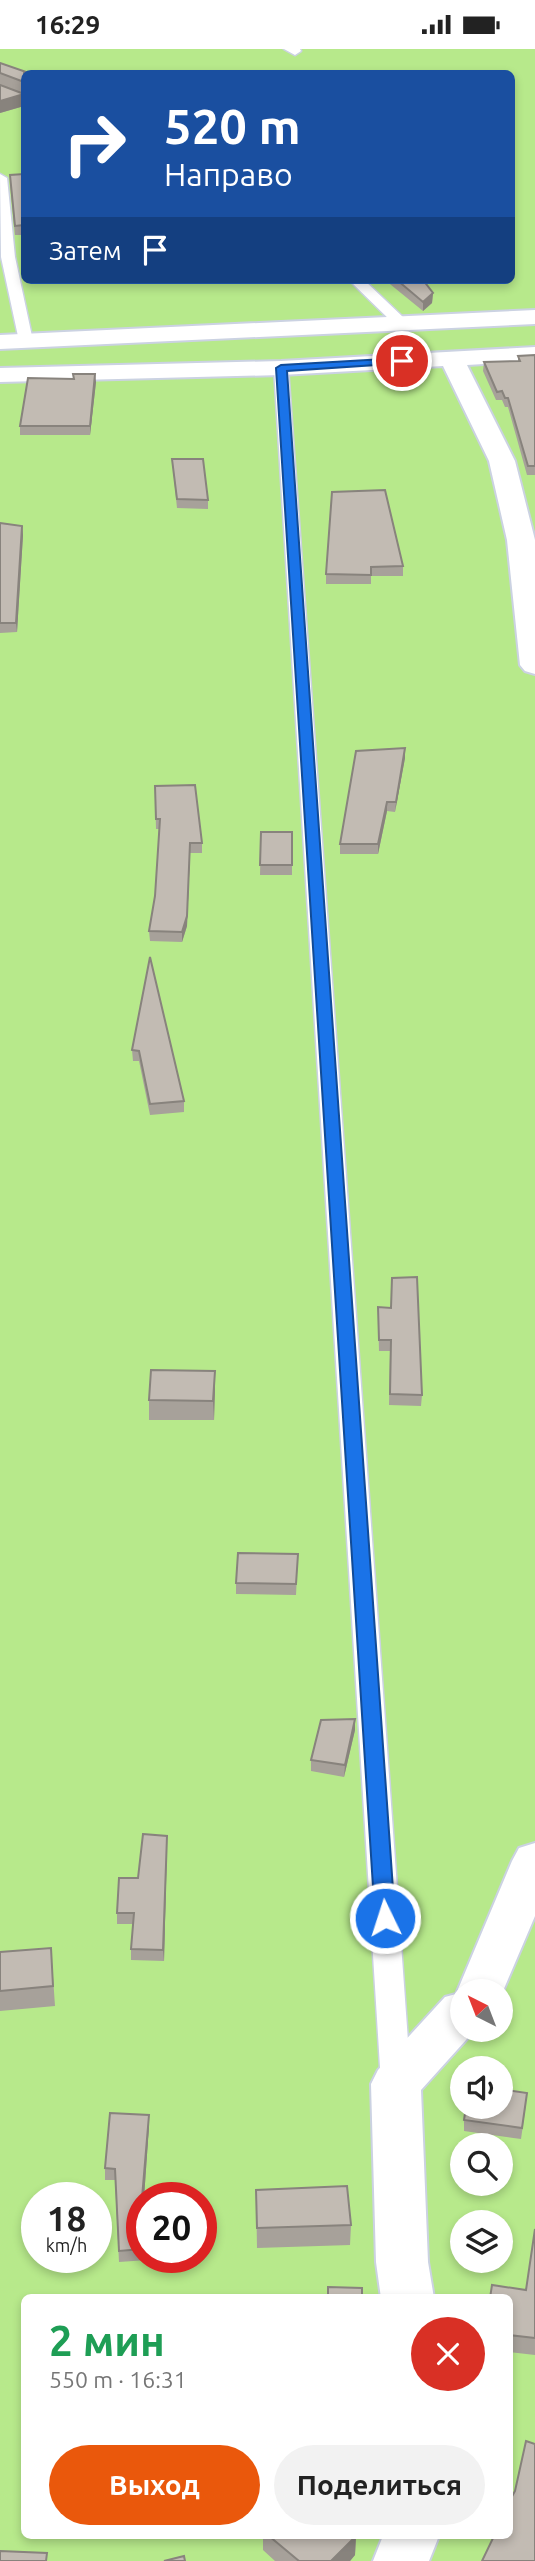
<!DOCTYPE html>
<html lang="ru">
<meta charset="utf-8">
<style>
body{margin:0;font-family:Ubuntu,sans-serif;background:#f2f2f2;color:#222;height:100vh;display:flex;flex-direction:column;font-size:26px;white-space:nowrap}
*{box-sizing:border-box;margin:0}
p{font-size:23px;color:#767676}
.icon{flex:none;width:38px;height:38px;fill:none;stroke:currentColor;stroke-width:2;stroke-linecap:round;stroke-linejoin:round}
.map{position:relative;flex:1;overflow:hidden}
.side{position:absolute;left:21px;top:2245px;width:492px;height:245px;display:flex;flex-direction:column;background:#fff;border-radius:10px;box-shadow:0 4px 10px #0003}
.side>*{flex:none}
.hud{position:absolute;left:21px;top:21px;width:494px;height:214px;border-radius:10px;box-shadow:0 4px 10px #0003;background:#1a4fa0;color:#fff;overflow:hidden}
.needle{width:46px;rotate:318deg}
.buttons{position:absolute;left:450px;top:1930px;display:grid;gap:14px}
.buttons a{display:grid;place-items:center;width:63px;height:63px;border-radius:50%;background:#fff;box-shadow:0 4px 10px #0003;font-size:35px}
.speed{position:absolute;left:21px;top:2133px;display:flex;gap:14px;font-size:35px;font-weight:700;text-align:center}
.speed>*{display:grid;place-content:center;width:91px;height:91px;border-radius:50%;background:#fff;box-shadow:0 4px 10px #0003;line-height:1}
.speed small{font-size:18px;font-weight:400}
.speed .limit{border:10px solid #d22;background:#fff;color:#111}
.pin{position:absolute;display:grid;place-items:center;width:60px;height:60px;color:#fff;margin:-30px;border:4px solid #fff;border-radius:50%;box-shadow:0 2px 7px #0007}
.me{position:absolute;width:77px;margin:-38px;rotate:356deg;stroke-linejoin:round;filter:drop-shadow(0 0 5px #0008)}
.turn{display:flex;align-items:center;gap:24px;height:147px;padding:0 28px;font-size:32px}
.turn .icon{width:91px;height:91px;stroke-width:2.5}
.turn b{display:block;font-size:49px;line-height:60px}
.then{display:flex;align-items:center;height:66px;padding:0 28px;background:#0003;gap:14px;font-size:26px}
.round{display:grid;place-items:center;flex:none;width:74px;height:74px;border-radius:37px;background:#f2f2f2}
.summary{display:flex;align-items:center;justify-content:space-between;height:119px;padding:0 28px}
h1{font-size:42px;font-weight:700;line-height:52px;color:#1e9e55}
.primary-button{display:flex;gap:14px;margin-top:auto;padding:14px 28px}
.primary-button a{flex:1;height:80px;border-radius:42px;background:#ea580c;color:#fff;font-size:28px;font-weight:700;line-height:80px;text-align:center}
.primary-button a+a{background:#f2f2f2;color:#222}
.status{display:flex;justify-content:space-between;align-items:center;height:49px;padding:0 35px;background:#fff;direction:ltr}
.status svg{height:19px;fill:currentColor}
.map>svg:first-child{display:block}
.green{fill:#b7e98b;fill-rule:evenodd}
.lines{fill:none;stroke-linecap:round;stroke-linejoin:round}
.service-casing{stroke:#cbd2e2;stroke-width:3}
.minor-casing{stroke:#cbd2e2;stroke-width:4}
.service{fill:#fff;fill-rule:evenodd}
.minor{fill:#fff;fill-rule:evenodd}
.wall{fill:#a7a19a}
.shaded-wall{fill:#88837d}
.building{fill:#c2bbb3;stroke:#88837d;stroke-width:2}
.route{fill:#1a73e8;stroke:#114b97;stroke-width:2}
</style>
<div class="status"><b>16:29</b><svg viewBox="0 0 49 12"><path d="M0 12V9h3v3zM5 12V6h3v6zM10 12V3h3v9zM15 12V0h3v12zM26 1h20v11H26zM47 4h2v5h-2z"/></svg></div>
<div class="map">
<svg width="535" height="2512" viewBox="0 0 535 2512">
<rect width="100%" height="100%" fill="#ebdfd6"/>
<!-- green -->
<path class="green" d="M0,0h535v2512h-535zM24,24h487v207h-487zM462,1942h38v39h-38zM462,2020h38v38h-38zM462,2096h38v39h-38zM37,2149h59v59h-59zM142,2149h59v59h-59zM462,2174h38v38h-38zM24,2249h485v238h-485z"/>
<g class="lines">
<defs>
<path id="service" d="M284,0h16l1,2 -6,4z
M0,125l7,4 8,79 18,84 -7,4 -7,-4 -18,-84z
M349,231h15l40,38v6h-10z
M281,315l7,4 123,1715 -5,8 -10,4 -10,-4 -5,-8 -107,-1715z"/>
<path id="minor" d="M535,261v14l-535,25v-14z
M535,298v14l-68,4 48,96 20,79v134l-10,-3 -5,-6 -13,-125 -18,-79 -46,-95 -162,9 -281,7v-14l281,-7z
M535,1794v73l-32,75 -3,5v-5h-38v39h13l-54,60 7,172 6,36h-53l-5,-36 -5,-178 7,-14 67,-73 11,-3 56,-133 7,-13z
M383,2487h56l-10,25h-56z"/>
</defs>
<!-- service casing -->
<use href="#service" class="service-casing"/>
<!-- minor casing -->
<use href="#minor" class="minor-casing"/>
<!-- service -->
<use href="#service" class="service"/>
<!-- minor -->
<use href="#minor" class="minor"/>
</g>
<!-- wall -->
<path class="wall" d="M0,14l24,10v21l-7,-3 7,3v12l-24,7z
M24,125v61h-9l-5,-51z
M385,231h38l10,13 -1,10 -9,8z
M535,306v120h-8l-19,-68h-3l-3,-7h-6l-13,-29 1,-9 34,-1v-5z
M73,325l23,8 -6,53h-70v-9l53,-47z
M172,410l36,41v9l-31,-1z
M385,441l18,76v10h-32v8h-45v-10z
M0,474l22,3 1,9 -6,97 -17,1z
M405,699v10l-10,54 -8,-1 -9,43h-38v-10z
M155,737l47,57v10h-12l-3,73 -5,16 -32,-1 -1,-10 6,-35 4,-67h-3z
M261,783h31v43h-32z
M150,908l34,144v11l-34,3 -11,-54h-6l-1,-11z
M378,1258l44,88 -1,11 -32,-1 1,-54h-11z
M215,1322l-1,49h-65v-20z
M298,1505l-2,41 -60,-1v-11z
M355,1670v11l-11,47 -33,-6v-11z
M167,1787l-3,125 -33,-1v-11l2,-25h-16v-11l21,-35z
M51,1899l4,58 -55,5v-59z
M526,2055l-5,35 -57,-8v-11z
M149,2077l-5,72h-2v59l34,1 -57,4 -4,-82h-10v-12z
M256,2141l95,35 -1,20 -93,3z
M535,2180v126l-26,-3v-54l17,-8z
M263,2487h93l-1,19 -5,6h-75l-12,-11z"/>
<!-- shaded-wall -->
<path class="shaded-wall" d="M24,45v12l-24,7v-12z
M433,244l-1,10 -9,8v-9z
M95,325l1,8 -6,53v-9z
M22,477l1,9 -6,97 -1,-9z
M405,699v10l-10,54 1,-10z
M387,753v9l-9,43v-10z
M190,804l-3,73 -5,16v-10z
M215,1322v19l-1,30 -1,-19z
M355,1670v11l-11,47 1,-12z
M167,1787v11l-3,114 -1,-11z
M149,2066v11l-5,72h-2z
M356,2487l-1,19 -5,6h-19z"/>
<!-- building -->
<path class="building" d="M0,14l29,10h-5v9l-24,-9z
M0,36l24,9 -24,7z
M24,125v51l-9,1 -5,-51z
M397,231h26l10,13 -10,9z
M535,306v111h-7l-20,-68h-3l-3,-7 -5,1 -13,-30 36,-1 -2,-5z
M73,325h22l-5,52h-70l8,-48 46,1z
M172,410h31l5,41 -31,-1z
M385,441l18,76 -32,1v8l-45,-1 6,-82z
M0,474l22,3 -6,97h-16z
M405,699l-9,54h-9l-9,42h-38l16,-93z
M195,736l7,58h-12l-3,73 -5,16 -33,-1 6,-35 5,-77h-4l-1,-33z
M261,783h31v33h-32z
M150,908l34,144 -34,3 -11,-53 -7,-1z
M417,1228l5,118 -32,-1 1,-54h-12l-1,-33 13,1 1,-30z
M151,1321l64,1 -2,30 -64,-1z
M238,1504l60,1 -2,30 -60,-1z
M355,1670l-10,46 -34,-5 10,-40z
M143,1785l24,2 -4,114 -32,-1 3,-36h-17l2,-35h19z
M51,1899l2,38 -53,5v-39z
M500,2040l27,4 -5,35 -58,-8 2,-13h34z
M110,2064l39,2 -7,83v51l-23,2 -4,-82 -10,-1z
M347,2137l4,39 -94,3 -1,-38z
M535,2180v109l-26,-3v-37h-19l2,-13 34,5z
M328,2238l34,1v10h-34z
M526,2392l9,3v117h-53l12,-25h15v-34l6,-11z
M269,2487h87l-25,25h-32z
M0,2502l47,2 -1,8h-46z
M184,2507l1,5h-21z"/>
<!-- route -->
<path class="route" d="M402,309l5,3 -1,2 -119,8 108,1547 -3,5h-14l-3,-5 -99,-1550 5,-3z"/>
</svg>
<div class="buttons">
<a><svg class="needle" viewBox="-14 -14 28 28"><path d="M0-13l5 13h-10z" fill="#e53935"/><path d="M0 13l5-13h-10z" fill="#767676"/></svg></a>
<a><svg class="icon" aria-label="sound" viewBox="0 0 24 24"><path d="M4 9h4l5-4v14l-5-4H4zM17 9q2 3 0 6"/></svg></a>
<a><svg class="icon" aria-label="search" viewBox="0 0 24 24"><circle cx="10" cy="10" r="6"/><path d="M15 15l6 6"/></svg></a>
<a><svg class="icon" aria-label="layers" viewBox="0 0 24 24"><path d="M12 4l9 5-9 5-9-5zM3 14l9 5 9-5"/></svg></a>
</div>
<div class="speed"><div>18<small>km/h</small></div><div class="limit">20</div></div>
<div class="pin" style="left:402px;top:312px;background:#d93025"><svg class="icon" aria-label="arrive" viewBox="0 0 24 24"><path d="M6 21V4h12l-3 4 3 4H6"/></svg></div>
<svg class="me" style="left:385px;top:1869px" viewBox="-20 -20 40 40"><circle r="17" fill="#1a73e8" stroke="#fff" stroke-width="3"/><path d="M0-11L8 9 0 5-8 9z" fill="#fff"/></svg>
<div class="hud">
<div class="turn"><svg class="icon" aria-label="right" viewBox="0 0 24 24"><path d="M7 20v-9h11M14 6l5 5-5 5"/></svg><div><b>520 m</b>Направо</div></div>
<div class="then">Затем<svg class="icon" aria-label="arrive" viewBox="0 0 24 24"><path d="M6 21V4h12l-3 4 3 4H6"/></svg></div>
</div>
<section class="side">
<div class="summary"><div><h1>2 мин</h1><p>550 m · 16:31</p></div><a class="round" style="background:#d93025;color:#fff"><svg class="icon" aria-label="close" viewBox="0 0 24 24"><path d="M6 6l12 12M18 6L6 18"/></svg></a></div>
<div class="primary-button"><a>Выход</a><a>Поделиться</a></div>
</section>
</div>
